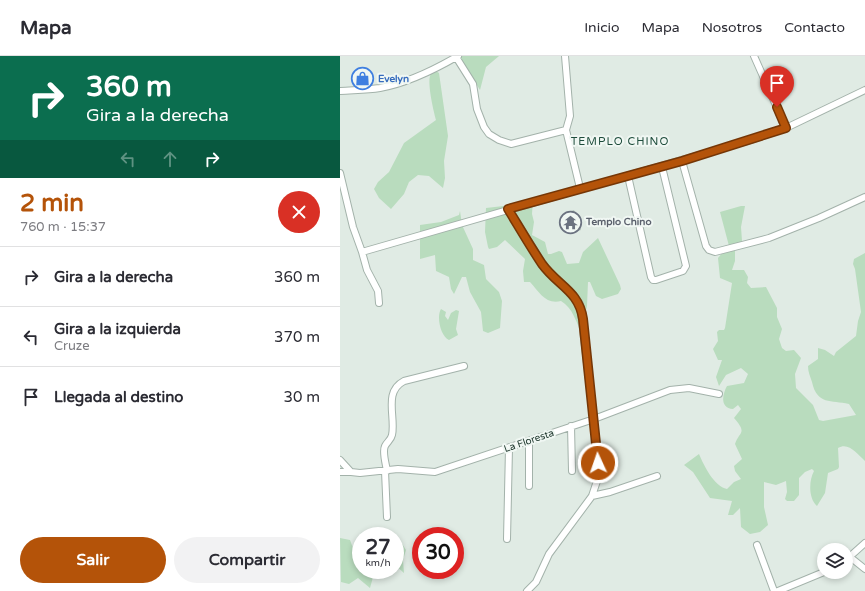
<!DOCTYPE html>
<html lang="es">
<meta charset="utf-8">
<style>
body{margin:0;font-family:"Varela Round",sans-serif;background:#f2f2f3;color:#2b2b33;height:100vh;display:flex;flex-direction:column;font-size:15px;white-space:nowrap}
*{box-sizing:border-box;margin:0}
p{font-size:13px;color:#7c7c81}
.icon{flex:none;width:22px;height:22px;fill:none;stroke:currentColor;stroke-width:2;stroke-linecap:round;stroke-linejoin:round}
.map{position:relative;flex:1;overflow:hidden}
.sheet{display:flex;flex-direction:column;background:#fff;width:340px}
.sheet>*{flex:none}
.top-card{background:#0b6e4f;color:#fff;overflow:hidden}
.buttons{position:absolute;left:477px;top:487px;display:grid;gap:8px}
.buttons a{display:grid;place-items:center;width:36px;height:36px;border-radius:50%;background:#fff;box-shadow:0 2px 6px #0003;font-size:20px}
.speed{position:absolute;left:12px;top:471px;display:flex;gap:8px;font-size:20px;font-weight:700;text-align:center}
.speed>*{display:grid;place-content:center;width:52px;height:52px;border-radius:50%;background:#fff;box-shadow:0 2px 6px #0003;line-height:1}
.speed small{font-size:10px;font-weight:400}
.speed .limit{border:6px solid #d22;background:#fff;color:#111}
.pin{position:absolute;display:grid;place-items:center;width:34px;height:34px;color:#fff;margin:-41px -17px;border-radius:50% 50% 50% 0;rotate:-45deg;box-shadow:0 0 4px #0007}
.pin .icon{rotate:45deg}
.me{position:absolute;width:44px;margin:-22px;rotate:357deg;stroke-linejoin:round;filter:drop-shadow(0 0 3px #0008)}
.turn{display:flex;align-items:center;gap:14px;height:84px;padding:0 20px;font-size:18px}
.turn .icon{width:52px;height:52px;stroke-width:2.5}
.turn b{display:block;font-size:28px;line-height:34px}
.lanes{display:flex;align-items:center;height:38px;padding:0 20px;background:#0003;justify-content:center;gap:20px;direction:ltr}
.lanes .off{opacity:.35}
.round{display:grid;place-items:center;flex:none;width:42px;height:42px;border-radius:21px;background:#f2f2f3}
.head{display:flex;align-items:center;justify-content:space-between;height:68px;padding:0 20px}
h1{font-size:24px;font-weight:700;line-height:30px;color:#b45309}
.primary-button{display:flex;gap:8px;margin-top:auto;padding:8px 20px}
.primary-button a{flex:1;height:46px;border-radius:24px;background:#b45309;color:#fff;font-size:16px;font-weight:700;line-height:46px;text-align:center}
.primary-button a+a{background:#f2f2f3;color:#2b2b33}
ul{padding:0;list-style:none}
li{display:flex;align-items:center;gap:12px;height:60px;padding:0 20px;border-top:1px solid #e1e1e2}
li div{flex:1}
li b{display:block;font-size:15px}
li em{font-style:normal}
header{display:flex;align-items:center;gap:24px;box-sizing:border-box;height:56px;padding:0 20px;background:#fff;border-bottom:1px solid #e1e1e2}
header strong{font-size:19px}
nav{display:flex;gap:22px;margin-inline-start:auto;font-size:14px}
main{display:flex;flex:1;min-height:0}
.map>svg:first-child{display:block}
.green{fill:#b9dcbe}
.building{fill:#b5c5bd}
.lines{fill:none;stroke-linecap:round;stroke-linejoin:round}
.minor-casing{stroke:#a3b2aa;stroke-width:8}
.minor{stroke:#fff;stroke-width:6}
.route-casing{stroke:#753606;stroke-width:10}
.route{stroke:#b45309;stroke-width:7}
.labels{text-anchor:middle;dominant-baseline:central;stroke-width:4;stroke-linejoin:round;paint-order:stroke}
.shop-label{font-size:10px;font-weight:bold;fill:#366cbe;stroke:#f0f7f3;text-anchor:start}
.worship-label{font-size:10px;font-weight:bold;fill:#5b616d;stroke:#f0f7f3;text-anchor:start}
.street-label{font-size:10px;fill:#213a30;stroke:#f0f7f3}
.neighbourhood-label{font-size:11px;letter-spacing:1px;fill:#1d4c3b;stroke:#f0f7f3}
</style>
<header>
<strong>Mapa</strong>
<nav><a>Inicio</a><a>Mapa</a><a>Nosotros</a><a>Contacto</a></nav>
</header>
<main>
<section class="sheet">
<div class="top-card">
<div class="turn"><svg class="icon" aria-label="right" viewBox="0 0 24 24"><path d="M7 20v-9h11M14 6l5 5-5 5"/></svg><div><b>360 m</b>Gira a la derecha</div></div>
<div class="lanes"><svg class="icon off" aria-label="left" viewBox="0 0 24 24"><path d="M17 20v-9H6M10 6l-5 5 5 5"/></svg><svg class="icon off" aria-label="ahead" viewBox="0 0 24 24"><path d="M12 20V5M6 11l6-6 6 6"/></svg><svg class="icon" aria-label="right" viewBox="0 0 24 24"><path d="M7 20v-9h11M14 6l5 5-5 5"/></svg></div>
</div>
<div class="head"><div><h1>2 min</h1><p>760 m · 15:37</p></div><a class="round" style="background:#d93025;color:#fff"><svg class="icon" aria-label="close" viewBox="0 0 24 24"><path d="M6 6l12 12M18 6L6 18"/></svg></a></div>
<ul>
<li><svg class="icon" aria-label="right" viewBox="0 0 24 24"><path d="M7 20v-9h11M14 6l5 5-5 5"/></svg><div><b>Gira a la derecha</b></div><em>360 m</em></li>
<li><svg class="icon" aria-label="left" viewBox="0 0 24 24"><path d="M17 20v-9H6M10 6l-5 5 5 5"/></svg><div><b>Gira a la izquierda</b><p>Cruze</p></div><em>370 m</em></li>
<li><svg class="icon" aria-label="arrive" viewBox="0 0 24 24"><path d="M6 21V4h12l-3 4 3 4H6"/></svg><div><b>Llegada al destino</b></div><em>30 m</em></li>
</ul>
<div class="primary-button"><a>Salir</a><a>Compartir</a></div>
</section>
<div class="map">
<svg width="525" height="535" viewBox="0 0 525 535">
<rect width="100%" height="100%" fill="#e0ebe4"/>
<!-- green -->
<path class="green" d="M117,0h42l-13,11 -6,23 -15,-24z
M96,15l3,2 9,63 -4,25 1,17 -2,10 -14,-12 -11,-1 -9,7 -5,12 -13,15 -12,-11 -5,-9 4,-7 11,-10 15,-29 32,-23c-2,-7 -10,-40 -5,-46 0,0 5,-3 5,-3z
M187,143h6l-1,15 2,8 -2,13 13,7 3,12h3l8,-3 3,1 5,12 12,-1 4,-11 15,-14 22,47 1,4 -3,5 -16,5 -6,-3 -6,-14h-2l-1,24 -2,9 2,14 -2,6 -3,-1c-6,-12 -9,-26 -21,-33 -15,4 -22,-9 -31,-19h-6l-1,-11 2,-12 -20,-19 -8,7 -8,2 -1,-2 -3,-15 1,-24 26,-3z
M401,150h4l-4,21 1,14 -1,2 -12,3 -9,-34z
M120,155l2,14 11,24v11l11,5 2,14 13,13 3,9 -2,27 -12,5 -5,-2 -2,-19 -11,-20 -4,-15h-4l-8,17 -3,-5 -2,-12 -13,-6 -1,-16 -15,4v-34l21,-3 18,-7z
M395,194v11l-3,9h12l4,7 -1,6 4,5 15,-1 11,21v9l5,12 -3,10 3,9 4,3 8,-1 7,8 -6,16 1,14 17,17 6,15 4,1 33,-6 -7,-11c-18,-4 -32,1 -37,-22 -2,-6 -4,-10 -4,-16l10,-7v-11l7,2 9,6 2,-4 20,-16 2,-15 3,-9 -6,-43 -2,-5 1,-5 11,-6v208c-8,-7 -16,-19 -27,-13l1,19 -1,2 -10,4 -3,20 -8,13c-9,-8 -8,-26 -3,-35l-2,-2 -7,3 -6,6v17l-5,6h-7l-2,-2 2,-7 -1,-11 -10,4 -12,-3v25l4,18 -8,7 -10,2 -9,-7 -1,-19 -7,7h-5l4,-14 -22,-3 -17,-26 -9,-7 15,-11c5,12 15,32 28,35l7,-7 7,-3 -6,-8 -1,-5 8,-7 -7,-15c4,-13 13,-10 -1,-26l7,-9 -3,-4 -5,4c-13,-1 -11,-14 -6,-23l17,-3 4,-9 -7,-6 -15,7 -7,11 -3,-9 6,-17h-4l-5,-11 5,-8 -1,-9 2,-2h5l1,-2 7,-45 -12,-5 -2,-20 5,-6z
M101,253l5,3 -1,4 3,4 3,-7 5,-3 3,1 -3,18 2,6 -9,5c-8,-3 -13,-23 -8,-31z
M0,482l10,2 3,8 8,2v20h14l-5,18 -12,-10 -9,6 -8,-2z
M59,483l7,11 -3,10 1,13 -9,-8v-23z"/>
<!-- building -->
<path class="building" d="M234,154l7,20 -13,4 -6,-20z"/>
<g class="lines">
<defs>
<path id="minor" d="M225,0l5,60 -4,14 14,58
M414,0l32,72
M116,1l17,27 4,25 7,18 5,7 10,6 12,4 55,-14
M0,35c13,-1 27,-1 40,-3 28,-5 54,-18 78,-32
M342,105l24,85 3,4 6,2 54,-14 50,-20 46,-21
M0,117l13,54 9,25 389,-112 35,-12 79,-38
M288,120l23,101 2,3h3l27,-9 3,-5 -24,-99
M168,153l41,64 23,20 8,11 17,144 1,30 -6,18 -43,58 -13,28 -9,9
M22,196l5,18 11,21 1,12
M231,370l1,45
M189,385v45
M0,404l11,12 9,1 38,-4 37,3 159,-53 76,-29 19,-2 30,6
M45,415l2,46
M47,415c-1,-7 -5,-19 -2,-25 2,-4 6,-6 7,-11 4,-18 -9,-43 12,-54l60,-15
M0,416h11
M252,440l18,-4 47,-16
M167,483l2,-91
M417,489l17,46
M510,501l15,12
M506,504l19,-17
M438,535l46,-19"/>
</defs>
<!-- minor casing -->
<use href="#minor" class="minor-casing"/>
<!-- minor -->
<use href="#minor" class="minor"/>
</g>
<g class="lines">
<defs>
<path id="route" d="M258,407l-15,-144c-4,-28 -25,-33 -41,-55 -12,-18 -23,-37 -34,-55l174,-48 104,-33 -9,-21"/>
</defs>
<!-- route casing -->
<use href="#route" class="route-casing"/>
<!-- route -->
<use href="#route" class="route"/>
</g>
<!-- icons -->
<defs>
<symbol id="shop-ring" viewBox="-11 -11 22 22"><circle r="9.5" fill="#f0f7f3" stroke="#3f7fe0" stroke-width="1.5"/><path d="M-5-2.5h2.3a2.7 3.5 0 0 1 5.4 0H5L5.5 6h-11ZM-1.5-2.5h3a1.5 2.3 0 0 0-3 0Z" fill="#3f7fe0"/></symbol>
<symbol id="temple-ring" viewBox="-11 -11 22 22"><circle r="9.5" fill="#f0f7f3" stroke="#6b7280" stroke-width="1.5"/><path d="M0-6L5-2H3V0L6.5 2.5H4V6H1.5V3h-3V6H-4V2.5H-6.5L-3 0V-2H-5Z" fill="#6b7280"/></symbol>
</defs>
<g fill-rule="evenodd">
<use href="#shop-ring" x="10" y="10" width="25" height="25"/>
<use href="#temple-ring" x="218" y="154" width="25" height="25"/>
</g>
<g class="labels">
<!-- shop labels -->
<g class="shop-label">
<text x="38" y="23">Evelyn</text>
</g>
<!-- worship labels -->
<g class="worship-label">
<text x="246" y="166">Templo Chino</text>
</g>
<!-- street labels -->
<g class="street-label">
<text transform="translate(189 385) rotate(-19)">La Floresta</text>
</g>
<!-- neighbourhood labels -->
<g class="neighbourhood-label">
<text x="280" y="85">TEMPLO CHINO</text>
</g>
</g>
</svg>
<div class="buttons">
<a><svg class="icon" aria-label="layers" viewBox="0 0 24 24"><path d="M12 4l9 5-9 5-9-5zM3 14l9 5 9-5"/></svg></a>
</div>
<div class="speed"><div>27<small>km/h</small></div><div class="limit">30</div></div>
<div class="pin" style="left:437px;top:51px;background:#d93025"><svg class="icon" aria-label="arrive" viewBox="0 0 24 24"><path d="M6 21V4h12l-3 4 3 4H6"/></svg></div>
<svg class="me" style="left:258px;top:407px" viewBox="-20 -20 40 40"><circle r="17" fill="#b45309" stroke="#fff" stroke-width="3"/><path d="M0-11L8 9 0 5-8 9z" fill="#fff"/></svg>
</div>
</main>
